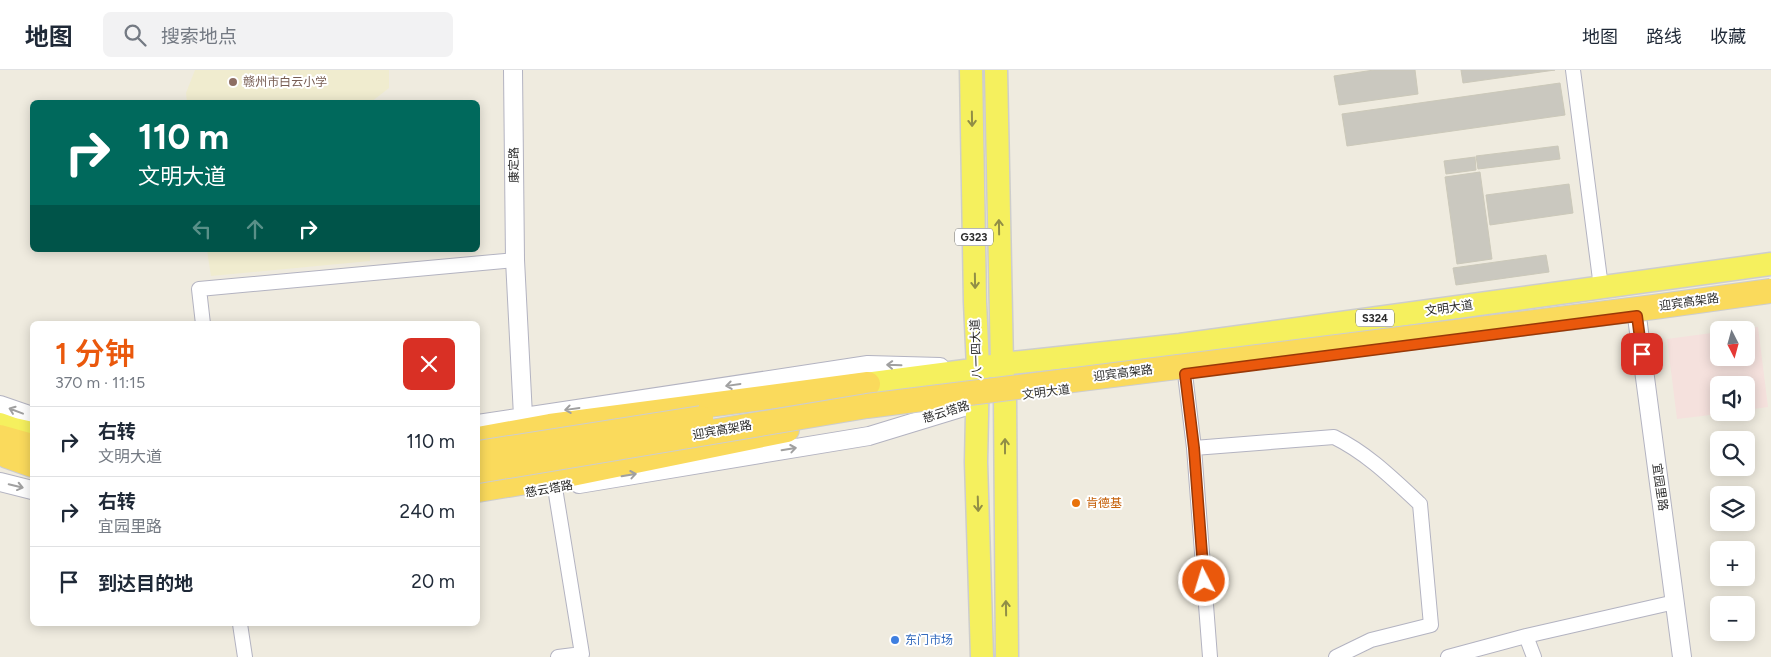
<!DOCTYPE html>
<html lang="zh">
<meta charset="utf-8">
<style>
body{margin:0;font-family:Figtree,"Noto Sans SC",sans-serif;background:#f2f2f3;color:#1f2937;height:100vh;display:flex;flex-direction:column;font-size:19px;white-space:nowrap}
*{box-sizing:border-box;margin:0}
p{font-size:16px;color:#747a83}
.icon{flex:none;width:28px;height:28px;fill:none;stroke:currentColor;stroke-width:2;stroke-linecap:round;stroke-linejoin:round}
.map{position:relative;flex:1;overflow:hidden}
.details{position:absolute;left:30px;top:251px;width:450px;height:305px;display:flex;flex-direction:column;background:#fff;border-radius:8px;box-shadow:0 2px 12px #0003}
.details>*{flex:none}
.hud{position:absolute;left:30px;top:30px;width:450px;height:152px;border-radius:8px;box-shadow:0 2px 12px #0003;background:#00695c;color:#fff;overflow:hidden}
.needle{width:32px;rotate:174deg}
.buttons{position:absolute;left:1710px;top:251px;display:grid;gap:10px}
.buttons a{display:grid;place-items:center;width:45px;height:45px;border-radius:8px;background:#fff;box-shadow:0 2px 12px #0003;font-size:25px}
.pin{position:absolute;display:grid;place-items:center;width:42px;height:42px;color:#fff;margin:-21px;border-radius:10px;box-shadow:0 2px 8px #0006}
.me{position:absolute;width:55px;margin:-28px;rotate:355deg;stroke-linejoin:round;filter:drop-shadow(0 0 4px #0008)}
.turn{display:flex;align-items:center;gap:18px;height:105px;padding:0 25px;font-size:22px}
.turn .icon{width:65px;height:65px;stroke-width:2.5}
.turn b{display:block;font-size:35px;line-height:42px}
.lanes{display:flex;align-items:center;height:48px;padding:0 25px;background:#0003;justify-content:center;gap:25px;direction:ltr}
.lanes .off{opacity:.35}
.round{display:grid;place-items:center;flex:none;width:52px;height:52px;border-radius:8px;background:#f2f2f3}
.summary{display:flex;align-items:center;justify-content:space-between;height:85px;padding:0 25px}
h1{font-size:30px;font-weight:600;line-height:38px;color:#ea580c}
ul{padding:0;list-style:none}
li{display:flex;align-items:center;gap:15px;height:70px;padding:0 25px;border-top:1px solid #e0e1e3}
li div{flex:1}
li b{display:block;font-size:19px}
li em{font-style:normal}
header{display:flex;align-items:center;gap:30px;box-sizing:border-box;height:70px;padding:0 25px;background:#fff;border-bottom:1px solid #e0e1e3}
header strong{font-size:24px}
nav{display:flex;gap:28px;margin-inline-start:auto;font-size:18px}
.search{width:350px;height:45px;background:#f2f2f3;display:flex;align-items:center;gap:12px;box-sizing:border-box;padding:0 18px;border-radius:8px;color:#747a83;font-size:19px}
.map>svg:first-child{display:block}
.education{fill:#f0eccf}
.medical{fill:#f5e1dd}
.building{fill:#cac8bf;stroke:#cbc8b9}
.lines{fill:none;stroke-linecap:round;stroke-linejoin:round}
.minor-casing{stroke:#b3b3c1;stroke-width:16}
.tertiary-casing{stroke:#b3b3c1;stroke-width:20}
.primary-casing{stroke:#cdcdcd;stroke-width:25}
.trunk-casing{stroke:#cdcdcd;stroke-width:26}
.minor{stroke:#fff;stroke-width:14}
.tertiary{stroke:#fff;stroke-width:18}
.primary{stroke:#f5f05e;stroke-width:22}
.trunk{stroke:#fada5c;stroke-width:24}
.trunk-bridge-casing{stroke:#cdcdcd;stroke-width:26;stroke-linecap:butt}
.trunk-bridge{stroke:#fada5c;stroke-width:24}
.oneway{stroke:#918e46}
.oneway2{stroke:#a0a0a0}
.route-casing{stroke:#983908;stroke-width:12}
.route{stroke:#ea580c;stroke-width:9}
.education-dot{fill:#8d6e63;stroke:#fff;stroke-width:2}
.food-dot{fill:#e8710a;stroke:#fff;stroke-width:2}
.shop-dot{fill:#3f7fe0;stroke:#fff;stroke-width:2}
.labels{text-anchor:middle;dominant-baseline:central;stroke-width:4;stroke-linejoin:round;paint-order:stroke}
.shield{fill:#fff;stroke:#6c6c6c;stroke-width:1}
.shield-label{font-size:11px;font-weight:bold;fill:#2d2d2d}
.education-label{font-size:12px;fill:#785e54;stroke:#fff;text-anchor:start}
.street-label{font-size:12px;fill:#2d2d2d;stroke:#fff}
.food-label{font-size:12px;fill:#c56008;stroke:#fff;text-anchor:start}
.shop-label{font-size:12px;fill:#366cbe;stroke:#fff;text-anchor:start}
</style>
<header>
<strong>地图</strong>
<div class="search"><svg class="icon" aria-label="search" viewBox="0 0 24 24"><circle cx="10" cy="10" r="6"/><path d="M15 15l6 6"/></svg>搜索地点</div>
<nav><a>地图</a><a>路线</a><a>收藏</a></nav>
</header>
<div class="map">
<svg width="1771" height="587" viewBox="0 0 1771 587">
<rect width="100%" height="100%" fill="#efebdf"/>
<!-- education -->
<path class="education" d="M195,0h194v18l-18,14h-184l-1,-9z
M207,180h163v11l-159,15z"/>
<!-- medical -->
<path class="medical" d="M1758,257l10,80 -22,3v-25h-27v27l8,1 -50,6 -10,-80 52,-7v26h27v-28h-12z"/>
<!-- building -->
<path class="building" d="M1374,0h41l3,24 -79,11 -5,-29z
M1461,0h94l-92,13z
M1560,13l5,32 -218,31 -5,-32z
M1558,76l2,13 -82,10 -2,-13z
M1475,87l1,13 -30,4 -2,-13z
M1480,102l12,87 -35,5 -12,-87z
M1569,114l4,29 -83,12 -4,-30z
M1546,185l3,17 -93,13 -3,-17z"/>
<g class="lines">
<defs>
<path id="minor" d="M1573,0l28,217
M203,254l-4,-35 316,-29
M1185,304l9,74 16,209
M1194,378l140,-11c33,16 59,42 86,67l11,121 -60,15 -35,17
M555,418l27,166 -24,3
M240,554l5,33
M1526,566l8,21
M1448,587l78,-21 149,-34"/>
<path id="tertiary" d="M513,0l2,190 8,156
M1637,247l45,340
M0,335l32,11
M478,354l390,-59 72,2
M0,412l32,8
M579,414l290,-48 108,-33"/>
<path id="primary" d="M971,0l4,232 3,66 -2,94 6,195
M996,0l6,294 3,34 2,259
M850,316l115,-15 37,-7 178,-19 591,-81
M0,354l14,5 18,4"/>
<path id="trunk" d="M0,367l32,9
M478,369l72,-13 318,-42
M7,386l25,9
M478,420l84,-14 225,-46"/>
</defs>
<!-- minor casing -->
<use href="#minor" class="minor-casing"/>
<!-- tertiary casing -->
<use href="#tertiary" class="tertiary-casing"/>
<!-- primary casing -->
<use href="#primary" class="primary-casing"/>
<!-- trunk casing -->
<use href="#trunk" class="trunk-casing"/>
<!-- minor -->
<use href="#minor" class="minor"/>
<!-- tertiary -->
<use href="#tertiary" class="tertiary"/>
<!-- primary -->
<use href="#primary" class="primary"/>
<!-- trunk -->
<use href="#trunk" class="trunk"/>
<defs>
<path id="trunk-bridge" d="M478,383l223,-35
M478,401l389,-65 787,-99 117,-16"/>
</defs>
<!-- trunk-bridge casing -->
<use href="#trunk-bridge" class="trunk-bridge-casing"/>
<!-- trunk-bridge -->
<use href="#trunk-bridge" class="trunk-bridge"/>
</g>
<!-- one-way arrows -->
<defs><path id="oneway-shaft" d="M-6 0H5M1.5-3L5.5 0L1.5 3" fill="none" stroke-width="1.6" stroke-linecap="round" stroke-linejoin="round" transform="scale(1.25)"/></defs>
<g class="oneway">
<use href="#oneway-shaft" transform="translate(972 49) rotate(89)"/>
<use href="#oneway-shaft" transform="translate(999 157) rotate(-91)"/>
<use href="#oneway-shaft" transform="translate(975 211) rotate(89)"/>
<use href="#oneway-shaft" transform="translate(1005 376) rotate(-90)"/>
<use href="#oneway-shaft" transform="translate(978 434) rotate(88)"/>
<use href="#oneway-shaft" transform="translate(1006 538) rotate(-91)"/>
</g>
<g class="oneway2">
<use href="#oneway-shaft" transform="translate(894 295) rotate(-178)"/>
<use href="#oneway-shaft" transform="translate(733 315) rotate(172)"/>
<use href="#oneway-shaft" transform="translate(572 339) rotate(172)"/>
<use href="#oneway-shaft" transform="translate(16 341) rotate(-159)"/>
<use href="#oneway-shaft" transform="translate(789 379) rotate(-9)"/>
<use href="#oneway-shaft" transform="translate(629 405) rotate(-9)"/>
<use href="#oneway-shaft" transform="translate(16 416) rotate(13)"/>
</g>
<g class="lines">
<defs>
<path id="route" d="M1204,511l-10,-133 -9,-74 452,-58 5,38"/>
</defs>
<!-- route casing -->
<use href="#route" class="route-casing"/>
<!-- route -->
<use href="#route" class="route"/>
</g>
<!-- markers -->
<circle class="education-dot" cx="233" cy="12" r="5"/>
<circle class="food-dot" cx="1076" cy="433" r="5"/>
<circle class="shop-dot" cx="895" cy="570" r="5"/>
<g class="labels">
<!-- shield labels -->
<g class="shield">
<rect x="955" y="158.5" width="38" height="17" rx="4"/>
<rect x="1356" y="239.5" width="38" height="17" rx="4"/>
</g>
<g class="shield-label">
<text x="974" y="167">G323</text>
<text x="1375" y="248">S324</text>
</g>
<!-- education labels -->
<g class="education-label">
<text x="243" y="12">赣州市白云小学</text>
</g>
<!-- street labels -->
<g class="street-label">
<text transform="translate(514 95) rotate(-91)">康定路</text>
<text transform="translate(1689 232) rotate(-8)">迎宾高架路</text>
<text transform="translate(1449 238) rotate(-8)">文明大道</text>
<text transform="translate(976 279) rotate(-92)">八一四大道</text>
<text transform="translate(1123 303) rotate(-7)">迎宾高架路</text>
<text transform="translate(1046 322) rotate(-7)">文明大道</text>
<text transform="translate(946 342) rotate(-17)">慈云塔路</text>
<text transform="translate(722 360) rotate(-10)">迎宾高架路</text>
<text transform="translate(1660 417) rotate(82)">宜园里路</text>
<text transform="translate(549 419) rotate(-10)">慈云塔路</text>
</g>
<!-- food labels -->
<g class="food-label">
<text x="1086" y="433">肯德基</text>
</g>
<!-- shop labels -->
<g class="shop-label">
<text x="905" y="570">东门市场</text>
</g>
</g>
</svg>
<div class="buttons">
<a><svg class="needle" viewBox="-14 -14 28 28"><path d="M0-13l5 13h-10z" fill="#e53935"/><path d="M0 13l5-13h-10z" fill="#747a83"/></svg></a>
<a><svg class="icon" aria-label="sound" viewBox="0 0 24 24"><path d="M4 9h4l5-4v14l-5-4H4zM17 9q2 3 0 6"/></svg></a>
<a><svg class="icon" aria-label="search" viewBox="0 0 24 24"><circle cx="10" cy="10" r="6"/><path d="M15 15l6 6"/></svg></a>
<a><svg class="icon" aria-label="layers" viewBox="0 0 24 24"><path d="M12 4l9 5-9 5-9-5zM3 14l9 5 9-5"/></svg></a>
<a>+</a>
<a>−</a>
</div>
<div class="pin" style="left:1642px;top:284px;background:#d93025"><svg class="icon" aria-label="arrive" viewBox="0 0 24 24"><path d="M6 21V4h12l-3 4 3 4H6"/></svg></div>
<svg class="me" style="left:1204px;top:511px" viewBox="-20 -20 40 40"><circle r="17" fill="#ea580c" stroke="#fff" stroke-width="3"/><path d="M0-11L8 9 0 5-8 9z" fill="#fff"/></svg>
<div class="hud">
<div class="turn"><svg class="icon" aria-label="right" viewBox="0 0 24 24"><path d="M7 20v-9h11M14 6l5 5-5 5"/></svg><div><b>110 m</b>文明大道</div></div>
<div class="lanes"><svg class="icon off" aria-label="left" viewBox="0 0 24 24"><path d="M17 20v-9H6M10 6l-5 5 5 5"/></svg><svg class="icon off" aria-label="ahead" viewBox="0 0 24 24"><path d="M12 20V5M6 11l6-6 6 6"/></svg><svg class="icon" aria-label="right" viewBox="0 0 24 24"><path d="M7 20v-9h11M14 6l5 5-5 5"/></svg></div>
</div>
<section class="details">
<div class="summary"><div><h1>1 分钟</h1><p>370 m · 11:15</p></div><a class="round" style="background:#d93025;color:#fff"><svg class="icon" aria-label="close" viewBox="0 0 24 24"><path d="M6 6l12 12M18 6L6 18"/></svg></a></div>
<ul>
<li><svg class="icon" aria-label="right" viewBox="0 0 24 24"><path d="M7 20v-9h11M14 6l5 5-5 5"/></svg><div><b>右转</b><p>文明大道</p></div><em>110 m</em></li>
<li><svg class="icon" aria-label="right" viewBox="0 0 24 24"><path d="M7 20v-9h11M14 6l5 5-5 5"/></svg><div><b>右转</b><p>宜园里路</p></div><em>240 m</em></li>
<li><svg class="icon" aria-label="arrive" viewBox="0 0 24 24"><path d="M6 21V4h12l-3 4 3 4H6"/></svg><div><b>到达目的地</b></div><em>20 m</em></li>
</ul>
</section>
</div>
